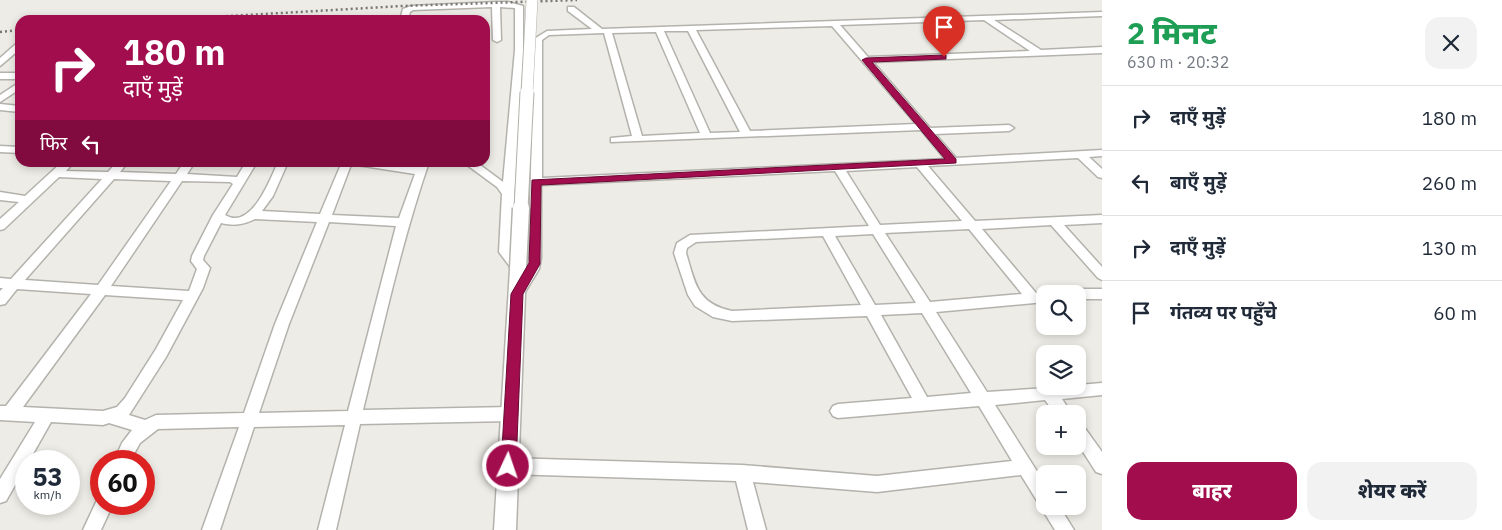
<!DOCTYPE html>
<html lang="hi">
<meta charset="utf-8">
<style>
body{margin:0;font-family:"IBM Plex Sans","Noto Sans Devanagari",sans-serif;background:#f2f2f3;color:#1f2937;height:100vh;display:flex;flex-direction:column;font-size:19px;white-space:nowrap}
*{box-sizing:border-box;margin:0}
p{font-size:16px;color:#747a83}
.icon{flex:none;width:28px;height:28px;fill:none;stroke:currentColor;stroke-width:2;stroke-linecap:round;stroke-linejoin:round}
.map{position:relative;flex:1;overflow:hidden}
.panel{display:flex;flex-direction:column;background:#fff;width:400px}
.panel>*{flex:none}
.banner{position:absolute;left:15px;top:15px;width:475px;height:152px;border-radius:15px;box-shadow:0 2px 8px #0003;background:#a20d4e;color:#fff;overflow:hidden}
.buttons{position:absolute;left:1036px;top:285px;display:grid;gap:10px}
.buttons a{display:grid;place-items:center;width:50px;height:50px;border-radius:10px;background:#fff;box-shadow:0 2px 8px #0003;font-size:25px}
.speed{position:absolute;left:15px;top:450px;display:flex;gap:10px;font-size:25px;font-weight:700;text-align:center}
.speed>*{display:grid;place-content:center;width:65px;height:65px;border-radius:50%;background:#fff;box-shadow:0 2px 8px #0003;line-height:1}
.speed small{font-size:12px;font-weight:400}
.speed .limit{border:8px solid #d22;background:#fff;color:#111}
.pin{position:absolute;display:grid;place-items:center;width:42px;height:42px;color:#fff;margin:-51px -21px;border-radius:50% 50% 50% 0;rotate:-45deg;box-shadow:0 0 5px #0007}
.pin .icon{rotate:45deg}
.me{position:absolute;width:55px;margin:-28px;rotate:3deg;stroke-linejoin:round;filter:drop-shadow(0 0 4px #0008)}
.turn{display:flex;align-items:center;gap:18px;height:105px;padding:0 25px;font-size:22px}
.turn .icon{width:65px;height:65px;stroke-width:2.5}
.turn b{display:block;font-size:35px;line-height:42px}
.then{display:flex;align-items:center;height:48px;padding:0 25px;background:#0003;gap:10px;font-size:19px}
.round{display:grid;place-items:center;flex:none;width:52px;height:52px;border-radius:15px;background:#f2f2f3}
.summary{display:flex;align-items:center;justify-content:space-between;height:85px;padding:0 25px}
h1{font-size:30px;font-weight:800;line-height:38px;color:#1e9e55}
.cta{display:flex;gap:10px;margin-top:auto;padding:10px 25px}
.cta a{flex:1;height:58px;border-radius:15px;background:#a20d4e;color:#fff;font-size:20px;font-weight:800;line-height:58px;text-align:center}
.cta a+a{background:#f2f2f3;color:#1f2937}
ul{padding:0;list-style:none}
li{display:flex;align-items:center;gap:15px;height:65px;padding:0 25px;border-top:1px solid #e0e1e3}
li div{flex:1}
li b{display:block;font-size:19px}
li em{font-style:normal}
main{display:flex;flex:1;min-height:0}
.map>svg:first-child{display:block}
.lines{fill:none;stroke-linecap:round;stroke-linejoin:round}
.minor-casing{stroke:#b4b2ac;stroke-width:3}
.major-casing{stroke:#b4b2ac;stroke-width:3}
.minor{fill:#fff;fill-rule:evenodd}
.major{fill:#fff;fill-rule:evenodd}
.rail{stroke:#777673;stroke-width:2.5;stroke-dasharray:2 3;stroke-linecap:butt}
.major-bridge-far2-casing{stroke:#b4b2ac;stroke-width:12;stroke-linecap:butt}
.major-bridge-far1-casing{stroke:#b4b2ac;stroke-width:15;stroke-linecap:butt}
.major-bridge-casing{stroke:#b4b2ac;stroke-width:19;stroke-linecap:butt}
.major-bridge-far2{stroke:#fff;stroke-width:11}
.major-bridge-far1{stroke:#fff;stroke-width:13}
.major-bridge{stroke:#fff;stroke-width:16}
.route{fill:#a20d4e;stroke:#690833}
</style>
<main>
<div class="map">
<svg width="1102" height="530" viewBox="0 0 1102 530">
<rect width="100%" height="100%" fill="#eeece6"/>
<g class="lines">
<defs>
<path id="minor" d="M496,2h12l15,4v44l-12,201 13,18 -2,3h-8l-15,-20 3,-58 -5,-7 -34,-25h13l27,20 12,-132v-42l-15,-1 1,33 -4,2 -4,-2 -1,-33 -79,3 -3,2 -2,8h-8l3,-11 8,-3z
M568,7h6l28,22 500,-17v4l-108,4 47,30 61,-3v6l-229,9 57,66 79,-3 5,3 -5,3 -74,3 21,24 146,-8v6l-13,1 13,12v9l-4,-1 -20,-19 -150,8 47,55 127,-6v8l-38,2 38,42v13l-4,-2 -47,-53 -69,4 54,64 14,1h-5v8l-109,10 51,80 91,-6v-1l24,-2v12l-40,4 10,15h-17l-10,-14 -50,5 50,79v22h14l15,24h-19l-34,-55 -144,17 -124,-10 13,48h-18l-12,-49 -228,-7 -6,-2 -2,-6 2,-6 6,-2 234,7 135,11 135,-15 -33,-55 -141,12 -5,-2 -3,-5 3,-5 5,-2 74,-6 -45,-82 -135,5 -19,-4 -18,-11 -7,-11 -14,-42 3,-10 13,-8 179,-9 -34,-55 -294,14v73l-2,11 -17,28h-10l-2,-4 17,-25 2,-10 5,-219 13,-8 45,-2 -24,-18zM984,20l46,31 -162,6 -28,-32zM832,26l84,98 -166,7 -54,-101zM664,31h24l52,101 -30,1zM656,32l44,101 -58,3 -30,-103zM604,33l28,103 -21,2v4l310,-12 24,29 -403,19v-138l7,-5zM917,167l45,54 -82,4 -34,-54zM969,229l53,65 -92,8 -45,-69zM873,234l43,69 -41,2 -40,-69zM823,236l38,69 -129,6c-35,-7 -37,-28 -46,-58l1,-5 9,-6zM922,313l49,80 -44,4 -46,-82z
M17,43h3v6l-20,17v-8z
M0,73h20v6h-20z
M20,82v7l-20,13v-7z
M0,104l20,2v6l-20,-2z
M0,146l20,1v6l-20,-1z
M62,162h12l-8,9 42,1 9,-10h11l-8,10 56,2 8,-12h11l-8,12 50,3 9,-15h11l-32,53c26,16 45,-35 53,-53h10l-15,34 -11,15 58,3 22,-52h10l-20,53 67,3 16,-44 -58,-9 -5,-3h31l34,5 2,-5h10c-28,82 -46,165 -66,248l148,-3 5,2 3,5 -3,5 -5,2 -151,3 -24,106h-18l27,-105 -91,2 -34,103h-18l37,-103 -81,2 -18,14 -10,18h-16l8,-18 10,-13 -23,-7 -6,2 -52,-3 -22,39h-3v5l-20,35 -6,2v-24l35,-57 -35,-2v-14h6l85,-112 -74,-5 -12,15 -5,1v-14l3,-3h-3v-10l11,1 91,-100 -43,-2 -55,52 -4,1v-11l19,-17 -19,-2v-8l25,4zM114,179l57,2 -73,104 -73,-5zM182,181l48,1 3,2 -20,31 -21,41 -1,5 6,8 -8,22 -78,-5zM255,219l62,3 -42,102 -31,89 -88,2 -11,5 -16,-5 37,-58 37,-69 7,-20 -7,-8 1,-4 17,-33c13,3 22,2 34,-4zM329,222l67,4 -48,185 -89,2 30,-89zM105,295l78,5 -27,49 -31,49 -8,9 -14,4 -80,-4z
M1078,289h24v10h-24v-5h-6l1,-4z
M1078,425l6,2 18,25v22l-6,-2 -18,-28z
M101,497v7h12l-12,26h-18l15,-32z"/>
<path id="major" d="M518,263l6,2 2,4 -10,261h-22l16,-261 2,-4z"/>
</defs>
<!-- minor casing -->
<use href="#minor" class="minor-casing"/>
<!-- major casing -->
<use href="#major" class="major-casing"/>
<!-- minor -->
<use href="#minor" class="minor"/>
<!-- major -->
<use href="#major" class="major"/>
<!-- rail -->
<path class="rail" d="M124,20l43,-3
M161,20l241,-14 175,-6
M0,32l20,-2"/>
<defs>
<path id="major-bridge-far2" d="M527,94l5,-94"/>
<path id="major-bridge-far1" d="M521,209l6,-117"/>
<path id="major-bridge" d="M518,269l3,-61"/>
</defs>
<!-- major-bridge-far2 casing -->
<use href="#major-bridge-far2" class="major-bridge-far2-casing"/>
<!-- major-bridge-far1 casing -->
<use href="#major-bridge-far1" class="major-bridge-far1-casing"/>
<!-- major-bridge casing -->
<use href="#major-bridge" class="major-bridge-casing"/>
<!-- major-bridge-far2 -->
<use href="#major-bridge-far2" class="major-bridge-far2"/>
<!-- major-bridge-far1 -->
<use href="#major-bridge-far1" class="major-bridge-far1"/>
<!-- major-bridge -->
<use href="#major-bridge" class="major-bridge"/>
</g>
<!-- route -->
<path class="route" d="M944,55h2v4l-74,3 84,97v4l-415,22 -1,79 -17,30 -7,172 -2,5 -6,2 -5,-2 -2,-5 10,-172 18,-31 3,-83 413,-21 -83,-99 4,-2z"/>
</svg>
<div class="buttons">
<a><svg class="icon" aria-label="search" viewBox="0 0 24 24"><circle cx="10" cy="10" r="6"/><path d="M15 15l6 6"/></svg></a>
<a><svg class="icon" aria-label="layers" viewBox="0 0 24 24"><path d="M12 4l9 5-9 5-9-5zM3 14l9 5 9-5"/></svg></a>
<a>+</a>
<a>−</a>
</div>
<div class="speed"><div>53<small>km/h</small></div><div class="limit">60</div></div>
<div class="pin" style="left:944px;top:57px;background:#d93025"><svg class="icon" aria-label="arrive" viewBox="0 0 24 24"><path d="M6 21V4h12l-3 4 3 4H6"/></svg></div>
<svg class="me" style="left:508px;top:466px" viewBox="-20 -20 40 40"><circle r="17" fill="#a20d4e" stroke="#fff" stroke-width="3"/><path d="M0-11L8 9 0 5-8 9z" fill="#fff"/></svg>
<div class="banner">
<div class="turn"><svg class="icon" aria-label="right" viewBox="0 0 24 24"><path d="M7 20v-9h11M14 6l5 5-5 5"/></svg><div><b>180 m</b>दाएँ मुड़ें</div></div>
<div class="then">फिर<svg class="icon" aria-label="left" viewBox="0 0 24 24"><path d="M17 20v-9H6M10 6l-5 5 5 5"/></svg></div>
</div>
</div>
<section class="panel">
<div class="summary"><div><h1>2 मिनट</h1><p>630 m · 20:32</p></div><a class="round"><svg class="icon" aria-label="close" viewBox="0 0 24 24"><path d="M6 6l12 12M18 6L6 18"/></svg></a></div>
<ul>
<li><svg class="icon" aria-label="right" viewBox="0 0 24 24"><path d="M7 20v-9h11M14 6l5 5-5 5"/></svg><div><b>दाएँ मुड़ें</b></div><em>180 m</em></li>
<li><svg class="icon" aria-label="left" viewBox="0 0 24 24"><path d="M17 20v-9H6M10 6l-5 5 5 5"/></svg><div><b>बाएँ मुड़ें</b></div><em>260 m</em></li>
<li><svg class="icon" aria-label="right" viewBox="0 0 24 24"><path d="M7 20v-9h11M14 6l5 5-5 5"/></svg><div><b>दाएँ मुड़ें</b></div><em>130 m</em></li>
<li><svg class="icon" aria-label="arrive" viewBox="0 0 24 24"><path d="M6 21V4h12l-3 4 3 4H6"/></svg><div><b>गंतव्य पर पहुँचे</b></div><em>60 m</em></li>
</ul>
<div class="cta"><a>बाहर</a><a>शेयर करें</a></div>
</section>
</main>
